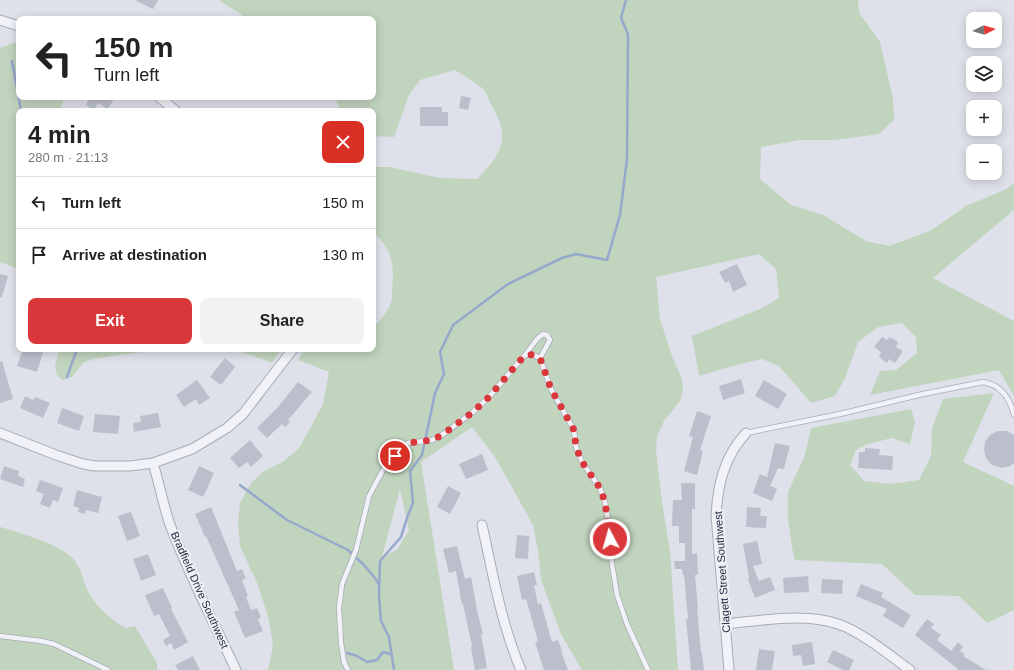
<!DOCTYPE html>
<meta charset="utf-8">
<style>
body{margin:0;font-family:Helvetica,sans-serif;background:#f2f2f2;color:#222;height:100vh;display:flex;flex-direction:column;font-size:15px;white-space:nowrap}
*{box-sizing:border-box;margin:0}
p{font-size:13px;color:#767676}
.icon{flex:none;width:22px;height:22px;fill:none;stroke:currentColor;stroke-width:2;stroke-linecap:round;stroke-linejoin:round}
.map{position:relative;flex:1;overflow:hidden}
.sheet{position:absolute;left:16px;top:108px;width:360px;height:244px;display:flex;flex-direction:column;background:#fff;border-radius:8px;box-shadow:0 2px 10px #0003}
.sheet>*{flex:none}
.banner{position:absolute;left:16px;top:16px;width:360px;height:84px;border-radius:8px;box-shadow:0 2px 10px #0003;background:#fff;color:#222;overflow:hidden}
.needle{width:26px;rotate:85deg}
.controls{position:absolute;left:966px;top:12px;display:grid;gap:8px}
.controls a{display:grid;place-items:center;width:36px;height:36px;border-radius:8px;background:#fff;box-shadow:0 2px 10px #0003;font-size:20px}
.pin{position:absolute;display:grid;place-items:center;width:34px;height:34px;color:#fff;margin:-17px;border:2px solid #fff;border-radius:50%;box-shadow:0 1px 4px #0007}
.me{position:absolute;width:44px;margin:-22px;rotate:354deg;stroke-linejoin:round;filter:drop-shadow(0 0 3px #0008)}
.turn{display:flex;align-items:center;gap:14px;height:84px;padding:0 12px;font-size:18px}
.turn .icon{width:52px;height:52px;stroke-width:2.5}
.turn b{display:block;font-size:28px;line-height:34px}
.round{display:grid;place-items:center;flex:none;width:42px;height:42px;border-radius:8px;background:#f2f2f2}
.summary{display:flex;align-items:center;justify-content:space-between;height:68px;padding:0 12px}
h1{font-size:24px;font-weight:700;line-height:30px}
.primary-button{display:flex;gap:8px;margin-top:auto;padding:8px 12px}
.primary-button a{flex:1;height:46px;border-radius:8px;background:#da373a;color:#fff;font-size:16px;font-weight:700;line-height:46px;text-align:center}
.primary-button a+a{background:#f2f2f2;color:#222}
ul{padding:0;list-style:none}
li{display:flex;align-items:center;gap:12px;height:52px;padding:0 12px;border-top:1px solid #e0e0e0}
li div{flex:1}
li b{display:block;font-size:15px}
li em{font-style:normal}
.map>svg:first-child{display:block}
.green{fill:#c1d4be;fill-rule:evenodd}
.lines{fill:none;stroke-linecap:round;stroke-linejoin:round}
.stream{stroke:#96a9cd;stroke-width:2.5}
.building{fill:#bbbfcc}
.lane-casing{stroke:#a7abb7;stroke-width:6}
.street-casing{stroke:#a7abb7;stroke-width:11}
.lane{stroke:#f1f2f7;stroke-width:4.5}
.street{stroke:#f1f2f7;stroke-width:9}
.route{stroke:#da373a;stroke-width:7;stroke-dasharray:0 12.6}
.labels{text-anchor:middle;dominant-baseline:central;stroke-width:4;stroke-linejoin:round;paint-order:stroke}
.street-label{font-size:11px;fill:#262c41;stroke:#eef0f6}
</style>
<div class="map">
<svg width="1014" height="670" viewBox="0 0 1014 670">
<rect width="100%" height="100%" fill="#dee1e9"/>
<!-- green -->
<path class="green" d="M219,0h639l1,13 21,29 13,57 1,21 -15,14 -44,6h-34l-40,7 -1,32 31,26 32,10 43,26 23,5 41,-15 36,-25 38,-16 10,-6v26l-81,68 81,43v75l-15,-26 -129,25 10,-24 16,-1 21,-17 -1,-16 -14,-14 -24,4 -20,15 -13,36 -10,18 -24,7 -32,-37 -17,-7 -26,6 -37,11 -7,-40 68,-27 19,-11 -3,-29 -17,-15 -103,23 4,42 12,37 10,23 1,11 -3,11 -16,20 -7,16 -1,13 6,52 8,49 8,119h-54v-2l-1,2h-41l-21,-36 -20,-54 -3,-30 -5,-25 -38,-68 -23,-30 -51,35 33,208h-186l5,-24 -4,-26 -11,-35 -18,-39 -2,-23 2,-20 11,-20 13,-12 19,-9 17,-15 23,-43 6,-32 -31,-12 7,-11h68v-21c6,-7 15,-16 18,-25 1,-4 1,-9 1,-13 3,-25 0,-41 -19,-58v-65h16l51,11 37,1c25,-25 34,-41 15,-73 -3,-6 -6,-15 -11,-19 -8,-6 -17,-11 -26,-17l-35,10 -11,15 -15,42 -21,-1v-25h-32l-7,-14h39v-78h-125zM400,489l9,41 -12,20 -15,7z
M19,41v56h45l-4,14h-41v158l-19,-7v-214z
M60,349h102l-70,10 -9,4 -11,14 -10,3c-11,-10 -6,-19 -2,-31z
M234,349h47v1l-9,13z
M994,393l-31,69 51,24v124l-27,13 -28,-27 -44,-1 -33,-31 -87,-4 -3,-12 -4,-29v-27l17,-37 6,-27 100,-19 4,13 -5,22 -18,-6 -24,6 -12,6 -6,15 14,16 26,3 29,-4 12,-24 1,-27 11,-30z
M0,527c18,5 65,19 75,34 6,8 8,19 12,28 7,16 24,31 39,39l9,-2 22,37v7h-157z"/>
<g class="lines">
<!-- stream -->
<path class="stream" d="M12,61l9,50
M67,377l10,-28
M240,485l47,35 61,30 15,14 12,14 4,7
M347,653l10,3 10,6 10,-2 6,-8 7,2
M394,670l-5,-33 -8,-16 -2,-25 1,-35 21,-24 6,-19 6,-15 -3,-32 12,-16 13,-62 9,-19 -4,-22 13,-27 55,-41 54,-26 14,-4 31,6 13,-45 7,-56 1,-125 -7,-16 5,-18"/>
</g>
<!-- building -->
<path class="building" d="M135,0h23l-5,9z
M461,96l10,2 -3,12 -9,-2z
M87,97h28l-7,12 -10,-6 -4,7 -8,-5 3,-7z
M420,107h22v5h6v14h-28z
M737,264l10,21 -14,7 -4,-11 -4,2 -6,-11z
M0,274l8,2 -6,21h-2z
M882,337l5,3 3,-3 8,5 -2,5 7,4 -8,12 -6,-4 -2,4 -8,-6 2,-5 -7,-5z
M23,349h17v2l3,1 -6,20 -20,-6z
M225,358l10,9 -14,18 -11,-8z
M2,361l11,38 -13,4v-41z
M741,379l4,14 -22,7 -4,-14z
M197,380l13,18 -11,7 -3,-6 -12,8 -8,-12z
M764,380l23,14 -9,15 -23,-13z
M298,382l14,10 -24,28 2,2 -5,5 -3,-3 -15,14 -10,-10 21,-21z
M25,396l8,4 2,-3 15,6 -7,15 -23,-10z
M62,408l22,8 -5,15 -22,-8z
M697,411l14,5 -11,34 3,1 -6,24 -13,-4 9,-34 -4,-1z
M158,413l3,14 -27,5 -1,-9 8,-1 -1,-6z
M95,414l25,2 -2,18 -25,-2z
M998,431h9l7,4v28l-4,3 -8,2 -10,-3 -6,-7 -2,-8 1,-8 5,-7z
M250,440l13,16 -12,11 -4,-5 -8,6 -9,-10z
M775,443l15,3 -6,23 -6,-1 -8,18 7,3 -5,12 -19,-8 7,-19 7,3z
M865,448l15,1 -1,6 14,1 -1,14 -34,-2 1,-16h6z
M482,454l6,16 -22,9 -7,-15z
M4,466l15,5 -1,5 7,3 -2,8 -23,-8z
M199,466l15,7 -11,24 -15,-7z
M40,480l23,8 -5,14 -5,-2 -3,8 -10,-4 4,-10 -8,-3z
M681,483h14v26h-3v45l5,-1 1,22h-3l3,34h-1l4,44h1l2,17h-13l-5,-51h2l-4,-44 -1,1 -1,-7h-7l-1,-8h11v-18h-6v-17h-7l1,-26h9z
M448,486l13,7 -11,21 -13,-7z
M77,490l25,7 -4,16 -12,-3 -1,4 -7,-2 1,-4 -6,-2z
M211,507l26,64 5,-2 4,9 -4,2 6,16 -2,1 5,13 6,-2 4,9 -3,2 5,12 -18,7 -11,-26 5,-2 -33,-74 -1,1 -10,-23z
M747,507l14,1 -1,8h7l-1,12 -20,-1z
M131,512l9,24 -13,5 -9,-25z
M517,535l12,1 -1,23 -13,-1z
M757,541l5,23 -9,2 6,15 11,-4 5,13 -20,8 -7,-19 1,-1 -6,-34z
M457,546l8,33 6,-2 6,33 6,24h-2l6,34 -12,2 -4,-23 1,-1 -9,-42 -1,1 -6,-34 -7,2 -6,-24z
M148,554l8,21 -15,6 -8,-22z
M534,572l3,13 -3,1 4,18 3,-1 11,39 6,-2 4,11h-1l7,19h-24l-9,-28 3,-1 -12,-42 -4,1 -5,-24z
M808,576l1,16 -25,1 -1,-15z
M822,579l21,1 -1,14 -21,-1z
M861,584l22,9 -2,4 30,18 -8,13 -20,-12 4,-7 -31,-13z
M163,588l9,20 -1,1 17,33 -14,8 -3,-7 -5,3 -3,-6 7,-4 -11,-22 -5,2 -9,-21z
M927,619l7,5 -3,4 10,7 -4,5 14,11 7,-9 5,5 -3,4 5,3 -2,2 23,14h-27l-44,-35z
M812,642l3,22 -12,2 -2,-11 -8,1 -1,-11z
M759,649l16,2 -3,19h-16z
M833,650l21,10 -5,10h-6l-16,-8z
M193,656l7,14h-22l-3,-5z"/>
<g class="lines">
<defs>
<path id="lane" d="M525,355l12,-16 6,-5 4,1 3,5 -10,18
M746,433l94,-19 83,-20 60,-12c18,3 27,16 31,33
M0,636l41,5 13,3 54,26
M348,670l-4,-8 -3,-19 -2,-35 3,-24 14,-34 13,-54 15,-28 11,-12 6,-10 7,-3 24,-3 10,-5 31,-23 15,-14 37,-43 6,-1 9,4 11,31 23,41 2,17 6,15 18,26 5,14 4,24 3,38 5,31 10,29 21,46"/>
<path id="street" d="M0,20l19,6
M159,97l17,14
M0,433l56,22 27,9 12,2h35l23,-3 39,-14 35,-21 16,-14 50,-65
M153,463c6,20 10,40 16,59 19,51 44,99 67,148
M482,525c11,49 19,98 39,145
M725,624c36,-3 78,-12 113,0 24,8 51,31 72,46
M729,670l-13,-155c2,-31 8,-58 30,-82"/>
</defs>
<!-- lane casing -->
<use href="#lane" class="lane-casing"/>
<!-- street casing -->
<use href="#street" class="street-casing"/>
<!-- lane -->
<use href="#lane" class="lane"/>
<!-- street -->
<use href="#street" class="street"/>
</g>
<g class="lines">
<!-- route -->
<path class="route" d="M395,456l6,-10 7,-3 24,-3 10,-5 31,-23 15,-14 37,-43c6,-1 10,0 15,3l11,31 23,41 2,17 6,15 18,26 5,14 5,37"/>
</g>
<g class="labels">
<!-- street labels -->
<g class="street-label">
<text transform="translate(722 572) rotate(-94)">Clagett Street Southwest</text>
<text transform="translate(200 590) rotate(66)">Bradfield Drive Southwest</text>
</g>
</g>
</svg>
<div class="controls">
<a><svg class="needle" viewBox="-14 -14 28 28"><path d="M0-13l5 13h-10z" fill="#e53935"/><path d="M0 13l5-13h-10z" fill="#767676"/></svg></a>
<a><svg class="icon" aria-label="layers" viewBox="0 0 24 24"><path d="M12 4l9 5-9 5-9-5zM3 14l9 5 9-5"/></svg></a>
<a>+</a>
<a>−</a>
</div>
<div class="pin" style="left:395px;top:456px;background:#d93025"><svg class="icon" aria-label="arrive" viewBox="0 0 24 24"><path d="M6 21V4h12l-3 4 3 4H6"/></svg></div>
<svg class="me" style="left:610px;top:539px" viewBox="-20 -20 40 40"><circle r="17" fill="#da373a" stroke="#fff" stroke-width="3"/><path d="M0-11L8 9 0 5-8 9z" fill="#fff"/></svg>
<div class="banner">
<div class="turn"><svg class="icon" aria-label="left" viewBox="0 0 24 24"><path d="M17 20v-9H6M10 6l-5 5 5 5"/></svg><div><b>150 m</b>Turn left</div></div>
</div>
<section class="sheet">
<div class="summary"><div><h1>4 min</h1><p>280 m · 21:13</p></div><a class="round" style="background:#d93025;color:#fff"><svg class="icon" aria-label="close" viewBox="0 0 24 24"><path d="M6 6l12 12M18 6L6 18"/></svg></a></div>
<ul>
<li><svg class="icon" aria-label="left" viewBox="0 0 24 24"><path d="M17 20v-9H6M10 6l-5 5 5 5"/></svg><div><b>Turn left</b></div><em>150 m</em></li>
<li><svg class="icon" aria-label="arrive" viewBox="0 0 24 24"><path d="M6 21V4h12l-3 4 3 4H6"/></svg><div><b>Arrive at destination</b></div><em>130 m</em></li>
</ul>
<div class="primary-button"><a>Exit</a><a>Share</a></div>
</section>
</div>
